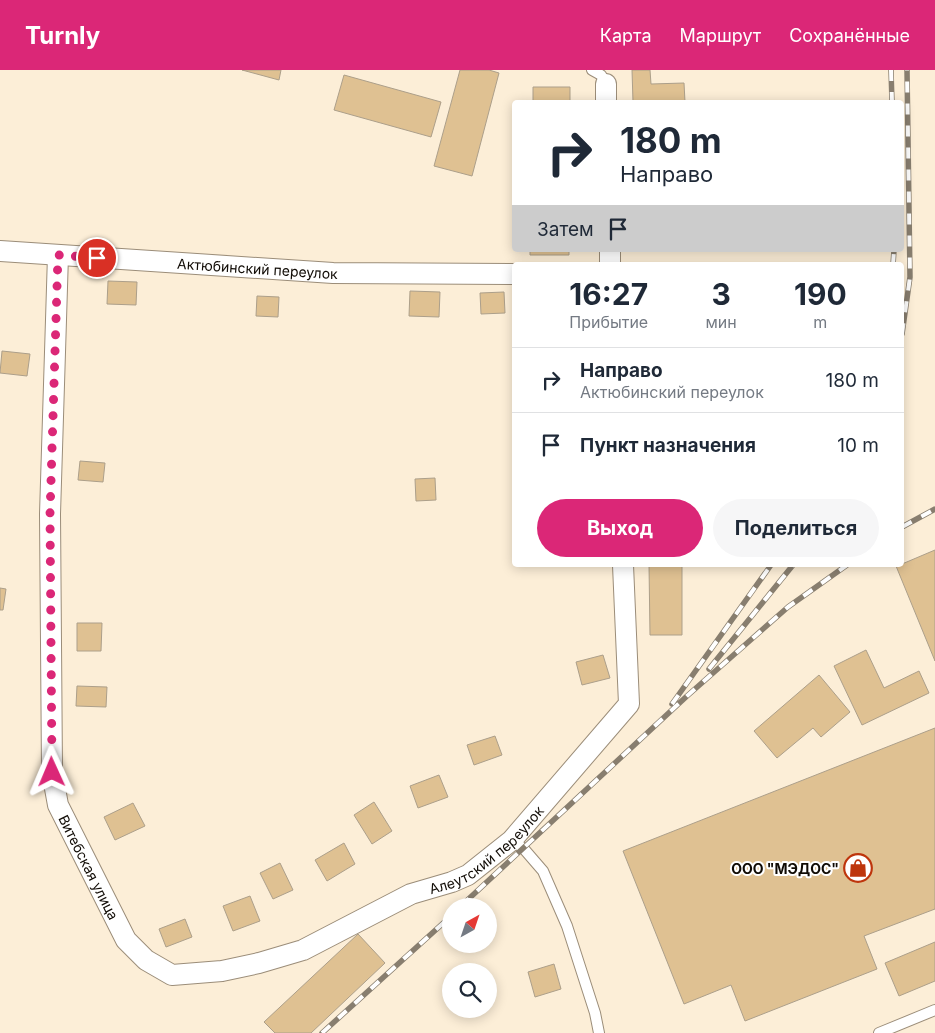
<!DOCTYPE html>
<html lang="ru">
<meta charset="utf-8">
<style>
body{margin:0;font-family:Inter,sans-serif;background:#f6f6f7;color:#1f2937;height:100vh;display:flex;flex-direction:column;font-size:19px;white-space:nowrap}
*{box-sizing:border-box;margin:0}
p{font-size:16px;color:#747a83}
.icon{flex:none;width:28px;height:28px;fill:none;stroke:currentColor;stroke-width:2;stroke-linecap:round;stroke-linejoin:round}
.map{position:relative;flex:1;overflow:hidden}
.drawer{position:absolute;left:512px;top:192px;width:392px;height:305px;display:flex;flex-direction:column;background:#fff;border-radius:5px;box-shadow:0 2px 12px #0003}
.drawer>*{flex:none}
.guide{position:absolute;left:512px;top:30px;width:392px;height:152px;border-radius:5px;box-shadow:0 2px 12px #0003;background:#fff;color:#1f2937;overflow:hidden}
.needle{width:32px;rotate:40deg}
.buttons{position:absolute;left:442px;top:828px;display:grid;gap:10px}
.buttons a{display:grid;place-items:center;width:55px;height:55px;border-radius:50%;background:#fff;box-shadow:0 2px 12px #0003;font-size:25px}
.pin{position:absolute;display:grid;place-items:center;width:42px;height:42px;color:#fff;margin:-21px;border:2px solid #fff;border-radius:50%;box-shadow:0 1px 5px #0007}
.me{position:absolute;width:55px;margin:-28px;rotate:359deg;stroke-linejoin:round;filter:drop-shadow(0 0 4px #0008)}
.turn{display:flex;align-items:center;gap:18px;height:105px;padding:0 25px;font-size:22px}
.turn .icon{width:65px;height:65px;stroke-width:2.5}
.turn b{display:block;font-size:35px;line-height:42px}
.then{display:flex;align-items:center;height:48px;padding:0 25px;background:#0003;gap:10px;font-size:19px}
.eta{display:flex;justify-content:space-evenly;align-items:center;height:85px;text-align:center}
.eta b{font-size:30px;font-weight:700;line-height:35px}
.primary-button{display:flex;gap:10px;margin-top:auto;padding:10px 25px}
.primary-button a{flex:1;height:58px;border-radius:30px;background:#db2777;color:#fff;font-size:20px;font-weight:700;line-height:58px;text-align:center}
.primary-button a+a{background:#f6f6f7;color:#1f2937}
ul{padding:0;list-style:none}
li{display:flex;align-items:center;gap:15px;height:65px;padding:0 25px;border-top:1px solid #e0e1e3}
li div{flex:1}
li b{display:block;font-size:19px}
li em{font-style:normal}
header{display:flex;align-items:center;gap:30px;box-sizing:border-box;height:70px;padding:0 25px;background:#db2777;color:#fff}
header strong{font-size:24px}
nav{display:flex;gap:28px;margin-inline-start:auto;font-size:18px}
.map>svg:first-child{display:block}
.building{fill:#dfc192;stroke:#ac9f8a}
.lines{fill:none;stroke-linecap:round;stroke-linejoin:round}
.service-casing{stroke:#9b8d79;stroke-width:12}
.minor-casing{stroke:#9b8d79;stroke-width:22}
.service{stroke:#fff;stroke-width:10}
.minor{stroke:#fff;stroke-width:20}
.rail-casing{stroke:#887e6f;stroke-width:5.5}
.rail{stroke:#fff;stroke-width:4;stroke-dasharray:11;stroke-linecap:butt}
.route{stroke:#db2777;stroke-width:9;stroke-dasharray:0 16.2}
.labels{text-anchor:middle;dominant-baseline:central;stroke-width:4;stroke-linejoin:round;paint-order:stroke}
.street-label{font-size:14px;fill:#100b05;stroke:#fff}
.poi-label{font-size:14px;font-weight:bold;fill:#100b05;stroke:#fff;text-anchor:end}
</style>
<header>
<strong>Turnly</strong>
<nav><a>Карта</a><a>Маршрут</a><a>Сохранённые</a></nav>
</header>
<div class="map">
<svg width="935" height="963" viewBox="0 0 935 963">
<rect width="100%" height="100%" fill="#fceed7"/>
<!-- building -->
<path class="building" d="M242,0h39l-2,10z
M460,0h29l10,3 -27,103 -38,-10z
M632,0h18l1,14 33,-1 1,19h-52z
M344,5l97,27 -10,35 -97,-27z
M533,17h37v15h-37z
M530,180h39v5h-39z
M108,211l29,1 -1,23 -29,-1z
M410,221l30,1 -1,25 -30,-1z
M504,222l1,21 -24,1 -1,-21z
M257,226l22,1 -1,20 -22,-1z
M2,281l28,3 -3,22 -27,-3z
M80,391l25,2 -2,19 -25,-2z
M435,408l1,22 -20,1 -1,-22z
M935,480v111l-39,-95 6,-1v-1z
M649,495h33v70h-32z
M0,518l6,1 -3,21h-3z
M77,553h25l-1,28h-24z
M866,580l18,38 35,-17 10,22 -67,32 -28,-59z
M603,585l7,23 -28,7 -6,-23z
M819,605l31,37 -29,25 -8,-9 -36,30 -23,-27z
M77,616l30,1 -1,20 -30,-1z
M935,658v181l-71,27 13,33 -132,52 -14,-36 -47,19 -61,-153z
M495,666l7,19 -28,10 -7,-20z
M439,705l9,22 -30,11 -8,-22z
M374,732l18,29 -20,13 -18,-29z
M133,733l12,23 -30,14 -11,-23z
M344,773l11,21 -28,17 -12,-21z
M280,793l13,27 -20,9 -13,-26z
M250,826l10,25 -27,10 -10,-25z
M185,849l7,18 -26,10 -7,-18z
M358,864l27,29 -74,70h-36l-11,-11z
M935,872v39l-36,15 -14,-33z
M554,894l7,25 -26,8 -7,-25z"/>
<g class="lines">
<defs>
<path id="service" d="M592,0l9,5 5,9
M512,770l12,9 19,22 24,55 28,87 4,20
M879,963l56,-23"/>
<g id="minor">
<path d="M606,14v18"/>
<path d="M610,180v15"/>
<path id="s1" d="M0,181l333,22 182,1"/>
<path id="s2" d="M58,185l-8,259 2,258 6,33 68,135 20,20 26,15 50,-4 37,-8 44,-13 108,-56 41,-12 16,-7 44,-35 117,-136 -6,-139"/>
</g>
</defs>
<!-- service casing -->
<use href="#service" class="service-casing"/>
<!-- minor casing -->
<use href="#minor" class="minor-casing"/>
<!-- service -->
<use href="#service" class="service"/>
<!-- minor -->
<use href="#minor" class="minor"/>
<defs>
<path id="rail" d="M891,0l1,32
M893,195l1,-15
M902,264l8,-57 -3,-207
M902,457l33,-18
M709,599l84,-104
M672,634l99,-139
M461,836l226,-210 101,-89 59,-42
M322,963l129,-117"/>
</defs>
<!-- rail casing -->
<use href="#rail" class="rail-casing"/>
<!-- rail -->
<use href="#rail" class="rail"/>
</g>
<g class="lines">
<!-- route -->
<path class="route" d="M52,702l-2,-258 8,-259 39,3"/>
</g>
<!-- icons -->
<defs>
<symbol id="shop-ring" viewBox="-11 -11 22 22"><circle r="9.5" fill="#fff" stroke="#be350c" stroke-width="1.5"/><path d="M-5-2.5h2.3a2.7 3.5 0 0 1 5.4 0H5L5.5 6h-11ZM-1.5-2.5h3a1.5 2.3 0 0 0-3 0Z" fill="#be350c"/></symbol>
</defs>
<g fill-rule="evenodd">
<use href="#shop-ring" x="842" y="782" width="32" height="32"/>
</g>
<g class="labels">
<!-- street labels -->
<g class="street-label">
<text stroke="none"><textPath href="#s1" startOffset="258">Актюбинский переулок</textPath></text>
<text stroke="none"><textPath href="#s2" startOffset="1105">Алеутский переулок</textPath></text>
<text stroke="none"><textPath href="#s2" startOffset="620">Витебская улица</textPath></text>
</g>
<!-- poi labels -->
<g class="poi-label">
<text x="839" y="798">ООО "МЭДОС"</text>
</g>
</g>
</svg>
<div class="buttons">
<a><svg class="needle" viewBox="-14 -14 28 28"><path d="M0-13l5 13h-10z" fill="#e53935"/><path d="M0 13l5-13h-10z" fill="#747a83"/></svg></a>
<a><svg class="icon" aria-label="search" viewBox="0 0 24 24"><circle cx="10" cy="10" r="6"/><path d="M15 15l6 6"/></svg></a>
</div>
<div class="pin" style="left:97px;top:188px;background:#d93025"><svg class="icon" aria-label="arrive" viewBox="0 0 24 24"><path d="M6 21V4h12l-3 4 3 4H6"/></svg></div>
<svg class="me" style="left:52px;top:702px" viewBox="-20 -20 40 40"><path d="M0-17L14 15 0 8-14 15z" fill="#db2777" stroke="#fff" stroke-width="4"/></svg>
<div class="guide">
<div class="turn"><svg class="icon" aria-label="right" viewBox="0 0 24 24"><path d="M7 20v-9h11M14 6l5 5-5 5"/></svg><div><b>180 m</b>Направо</div></div>
<div class="then">Затем<svg class="icon" aria-label="arrive" viewBox="0 0 24 24"><path d="M6 21V4h12l-3 4 3 4H6"/></svg></div>
</div>
<section class="drawer">
<div class="eta">
<div><b>16:27</b><p>Прибытие</p></div>
<div><b>3</b><p>мин</p></div>
<div><b>190</b><p>m</p></div>
</div>
<ul>
<li><svg class="icon" aria-label="right" viewBox="0 0 24 24"><path d="M7 20v-9h11M14 6l5 5-5 5"/></svg><div><b>Направо</b><p>Актюбинский переулок</p></div><em>180 m</em></li>
<li><svg class="icon" aria-label="arrive" viewBox="0 0 24 24"><path d="M6 21V4h12l-3 4 3 4H6"/></svg><div><b>Пункт назначения</b></div><em>10 m</em></li>
</ul>
<div class="primary-button"><a>Выход</a><a>Поделиться</a></div>
</section>
</div>
